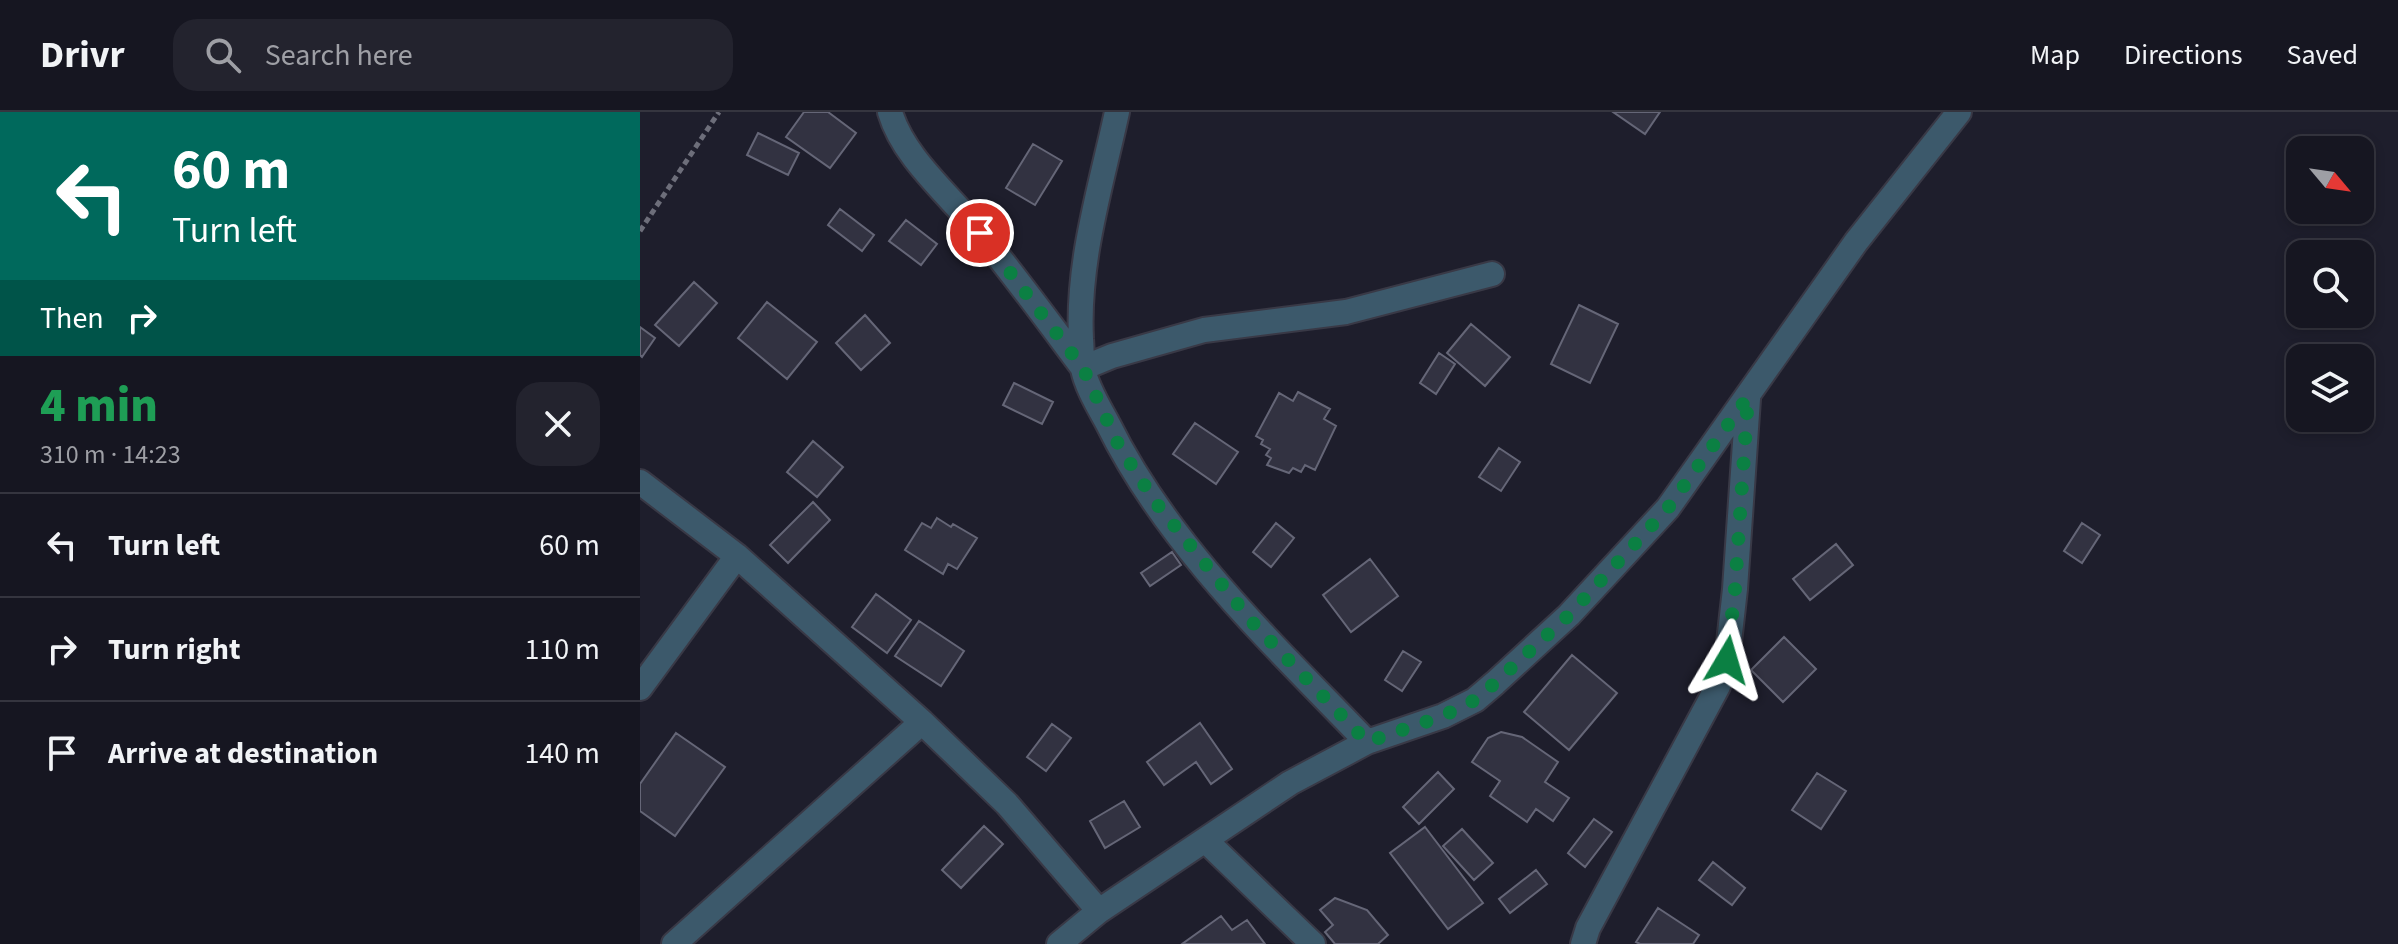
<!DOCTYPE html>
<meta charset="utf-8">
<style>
body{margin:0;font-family:"Source Sans 3",sans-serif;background:#23232e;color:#f1f3f6;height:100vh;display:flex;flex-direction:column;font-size:30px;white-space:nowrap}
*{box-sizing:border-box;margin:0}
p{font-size:26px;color:#9e9fa5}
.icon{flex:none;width:44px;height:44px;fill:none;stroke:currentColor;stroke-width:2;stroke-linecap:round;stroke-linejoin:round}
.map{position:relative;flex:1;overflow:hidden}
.drawer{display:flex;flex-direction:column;background:#161621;width:640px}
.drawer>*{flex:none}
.guide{background:#00695c;color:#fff;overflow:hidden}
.needle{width:52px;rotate:119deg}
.controls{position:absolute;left:1646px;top:24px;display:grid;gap:16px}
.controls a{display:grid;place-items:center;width:88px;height:88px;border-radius:16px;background:#161621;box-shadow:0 4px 12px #0003,0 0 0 2px #35353f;font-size:40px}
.pin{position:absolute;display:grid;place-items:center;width:68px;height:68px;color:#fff;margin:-34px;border:4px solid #fff;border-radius:50%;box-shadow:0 2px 8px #0007}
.me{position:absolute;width:88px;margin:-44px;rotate:7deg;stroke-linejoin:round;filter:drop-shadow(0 0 6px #0008)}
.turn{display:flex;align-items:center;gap:28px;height:168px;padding:0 40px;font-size:36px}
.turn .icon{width:104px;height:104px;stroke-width:2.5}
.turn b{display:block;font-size:56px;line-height:68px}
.then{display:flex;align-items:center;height:76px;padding:0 40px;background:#0003;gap:16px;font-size:30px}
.round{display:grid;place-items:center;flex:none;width:84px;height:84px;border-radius:24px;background:#23232e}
.summary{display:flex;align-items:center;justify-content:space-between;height:136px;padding:0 40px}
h1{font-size:48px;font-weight:800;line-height:60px;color:#1e9e55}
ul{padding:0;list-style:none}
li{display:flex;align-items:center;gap:24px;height:104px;padding:0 40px;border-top:2px solid #35353f}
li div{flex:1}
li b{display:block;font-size:30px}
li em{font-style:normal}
header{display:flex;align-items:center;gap:48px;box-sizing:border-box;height:112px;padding:0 40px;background:#161621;border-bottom:2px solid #35353f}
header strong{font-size:38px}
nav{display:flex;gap:44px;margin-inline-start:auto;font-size:28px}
.search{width:560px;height:72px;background:#23232e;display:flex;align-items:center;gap:20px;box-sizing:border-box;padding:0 28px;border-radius:24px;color:#9e9fa5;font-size:30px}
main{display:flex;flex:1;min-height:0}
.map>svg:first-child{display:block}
.building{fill:#323241;stroke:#656677;stroke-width:2}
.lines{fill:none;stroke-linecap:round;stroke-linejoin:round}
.street-casing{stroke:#393946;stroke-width:28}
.path{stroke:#6d6e7a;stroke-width:5;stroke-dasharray:6 4;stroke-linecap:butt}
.street{stroke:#3c596b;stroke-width:24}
.route{stroke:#0b8043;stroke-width:14;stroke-dasharray:0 25.2}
</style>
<header>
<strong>Drivr</strong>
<div class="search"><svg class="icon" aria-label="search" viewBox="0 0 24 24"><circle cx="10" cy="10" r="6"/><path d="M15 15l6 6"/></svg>Search here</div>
<nav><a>Map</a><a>Directions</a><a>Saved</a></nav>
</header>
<main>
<section class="drawer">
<div class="guide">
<div class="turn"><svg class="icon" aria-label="left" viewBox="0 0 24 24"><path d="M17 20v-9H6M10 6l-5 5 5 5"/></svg><div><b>60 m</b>Turn left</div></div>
<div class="then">Then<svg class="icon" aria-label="right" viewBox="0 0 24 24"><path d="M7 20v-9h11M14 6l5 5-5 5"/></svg></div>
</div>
<div class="summary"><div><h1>4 min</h1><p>310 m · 14:23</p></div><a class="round"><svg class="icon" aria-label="close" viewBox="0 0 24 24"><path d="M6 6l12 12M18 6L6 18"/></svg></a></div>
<ul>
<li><svg class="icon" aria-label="left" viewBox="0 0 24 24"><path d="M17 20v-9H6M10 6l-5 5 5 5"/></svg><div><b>Turn left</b></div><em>60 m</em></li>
<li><svg class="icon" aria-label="right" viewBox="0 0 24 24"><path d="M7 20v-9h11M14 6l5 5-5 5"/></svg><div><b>Turn right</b></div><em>110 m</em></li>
<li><svg class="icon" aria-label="arrive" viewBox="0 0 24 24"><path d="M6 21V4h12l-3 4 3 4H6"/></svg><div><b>Arrive at destination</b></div><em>140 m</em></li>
</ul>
</section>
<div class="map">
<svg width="1758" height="832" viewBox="0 0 1758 832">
<rect width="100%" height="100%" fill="#1e1e2c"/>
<!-- building -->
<path class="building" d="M164,0h24l28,21 -26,35 -44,-31z
M973,0h47l-15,22z
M118,21l41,20 -11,22 -41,-20z
M393,32l29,17 -27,44 -29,-17z
M200,97l34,26 -12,16 -34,-26z
M266,108l31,24 -16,21 -32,-24z
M54,170l23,21 -38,43 -24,-21z
M127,190l50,40 -30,37 -49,-41z
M939,193l39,19 -28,59 -39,-19z
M225,203l25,28 -29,27 -25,-27z
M831,212l39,33 -25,29 -38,-33z
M0,215l15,11 -13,19 -2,-2z
M799,241l16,11 -19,30 -16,-11z
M374,271l39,19 -11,22 -39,-19z
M658,280l32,17 -6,10 12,7 -21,44 -10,-5 -4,7 -8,-4 -4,5 -22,-8 4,-7 -5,-3 4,-6 -9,-5 2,-4 -7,-4 23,-43 14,8z
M555,311l43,29 -22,32 -43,-30z
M173,329l30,26 -26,30 -30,-25z
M859,336l21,14 -19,29 -22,-14z
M173,390l17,18 -42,43 -18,-18z
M297,406l14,9 2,-3 24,14 -20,31 -9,-5 -5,10 -38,-24 17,-27 9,5z
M636,411l18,15 -23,29 -18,-15z
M1442,411l18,12 -18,28 -18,-12z
M1196,432l17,21 -43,35 -17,-21z
M532,440l9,13 -31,21 -9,-13z
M730,447l28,37 -47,36 -28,-37z
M236,482l35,26 -24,33 -35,-26z
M279,509l45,30 -23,35 -46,-30z
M1144,525l32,32 -33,33 -32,-32z
M763,539l18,11 -19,29 -17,-11z
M932,543l45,38 -48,57 -45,-38z
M560,611l32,46 -21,15 -15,-22 -32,23 -17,-23z
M412,612l19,14 -25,33 -19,-14z
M861,620l21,5 36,25 -13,20 24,16 -16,23 -17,-12 -9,13 -37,-26 10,-15 -28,-19 16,-24z
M36,621l49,34 -50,69 -35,-25v-27z
M798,660l16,17 -35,35 -16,-17z
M1177,661l29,18 -25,38 -29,-19z
M484,689l16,26 -35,21 -15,-27z
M954,707l18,13 -27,35 -17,-14z
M344,714l19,18 -42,44 -19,-18z
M785,715l58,76 -35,26 -58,-76z
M822,717l31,34 -19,17 -31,-34z
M1073,750l32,26 -13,17 -33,-25z
M896,758l11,14 -37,29 -11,-14z
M695,786l32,12 21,25 -10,9h-43l-10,-12 8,-7 -13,-15z
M1018,796l41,27 -6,9h-53l-4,-2z
M581,804l11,14 15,-10 18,24h-83z"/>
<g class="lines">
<defs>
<path id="street" d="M250,0c13,44 55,79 84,114 38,46 73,94 109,142l29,-12 92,-26 142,-18 146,-38
M477,0c-16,74 -40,150 -36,227 1,9 0,20 2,30 4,19 16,38 25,55 60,122 166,221 259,318
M0,370l97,74 185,166 85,82 92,107
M0,576l97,-132
M566,729l107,103
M34,832l248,-222
M419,832l40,-33 191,-128 77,-41 76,-26 32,-16 20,-17 74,-68 99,-107 188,-266 103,-130
M943,832l5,-16 130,-242 9,-26 8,-71 13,-190"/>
</defs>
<!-- street casing -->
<use href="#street" class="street-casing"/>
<!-- path -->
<path class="path" d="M0,119l79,-119"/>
<!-- street -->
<use href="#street" class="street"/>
</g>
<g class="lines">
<!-- route -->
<path class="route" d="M340,121l103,135 36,78 37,57 97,120 114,119 76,-26 32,-16 20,-17 74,-68 99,-107 80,-111 -13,192 -8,71"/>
</g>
</svg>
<div class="controls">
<a><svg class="needle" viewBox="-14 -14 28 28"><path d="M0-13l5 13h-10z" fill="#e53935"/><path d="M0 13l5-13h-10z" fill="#9e9fa5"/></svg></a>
<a><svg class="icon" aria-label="search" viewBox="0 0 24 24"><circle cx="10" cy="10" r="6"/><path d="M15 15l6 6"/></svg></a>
<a><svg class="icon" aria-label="layers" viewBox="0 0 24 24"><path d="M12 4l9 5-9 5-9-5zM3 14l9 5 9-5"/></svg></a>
</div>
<div class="pin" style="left:340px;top:121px;background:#d93025"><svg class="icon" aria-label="arrive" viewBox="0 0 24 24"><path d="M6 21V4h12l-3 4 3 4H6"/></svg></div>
<svg class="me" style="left:1087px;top:548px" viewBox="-20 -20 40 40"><path d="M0-17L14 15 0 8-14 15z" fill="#0b8043" stroke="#fff" stroke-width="4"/></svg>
</div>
</main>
